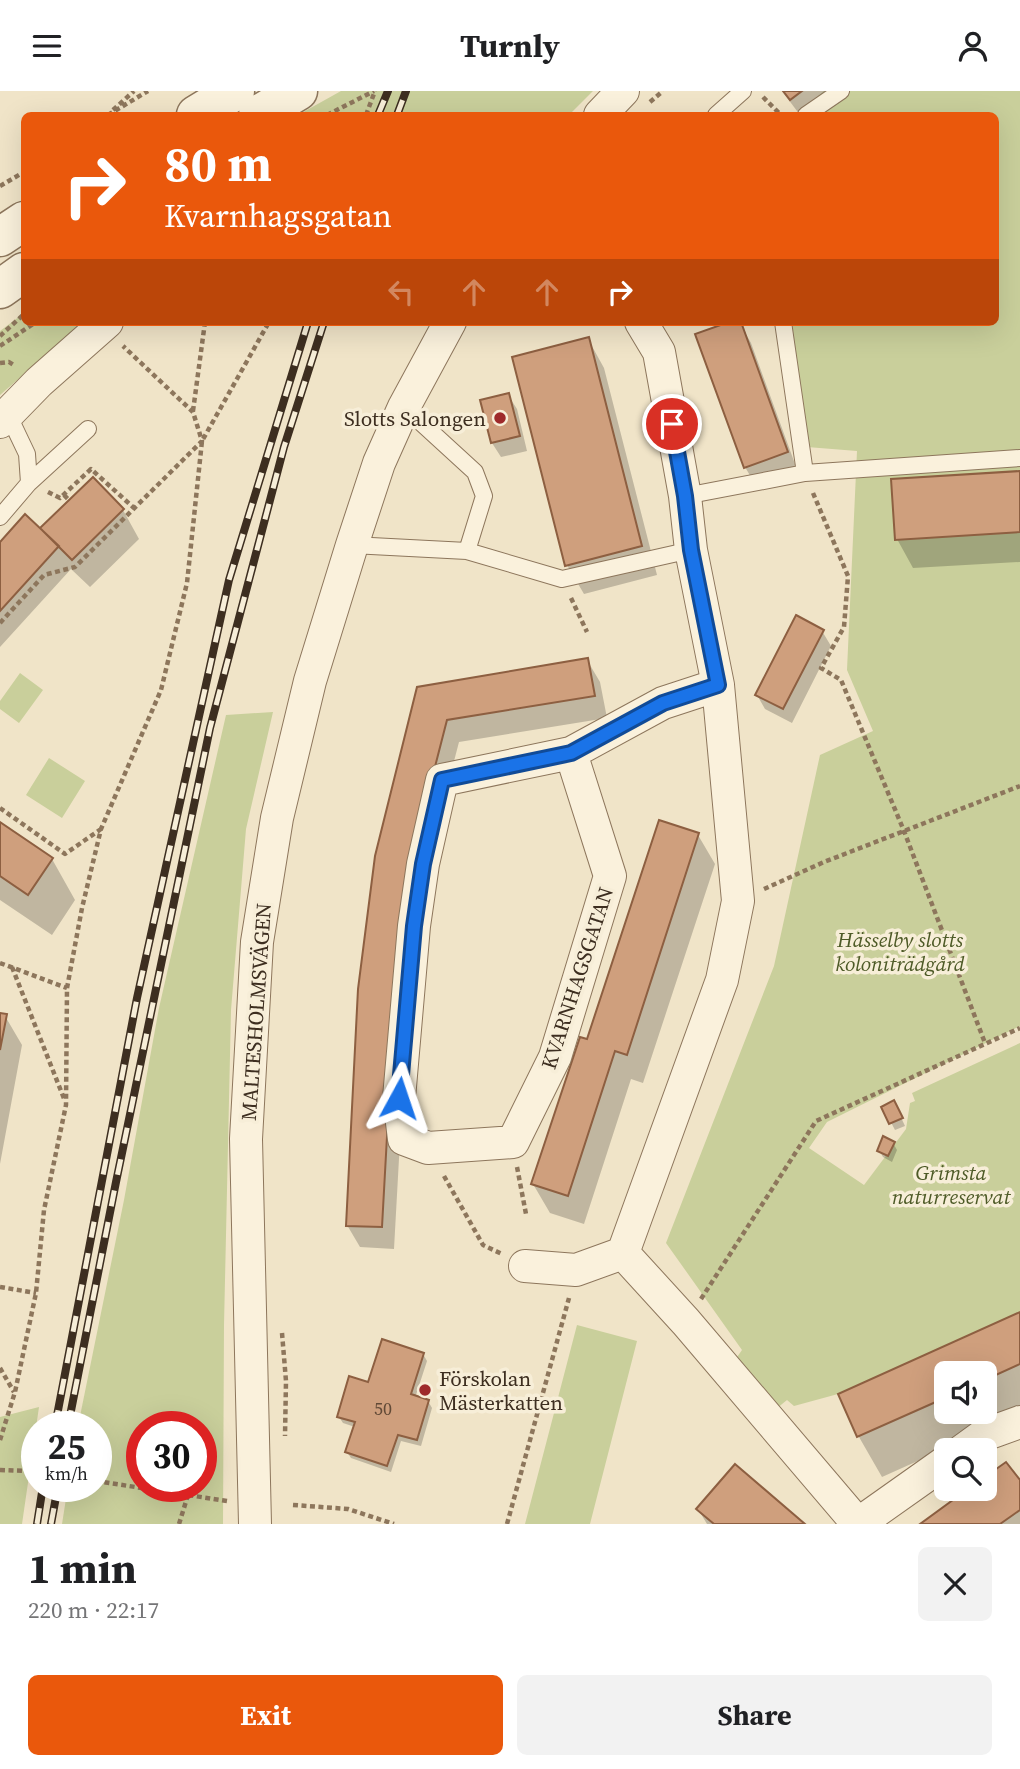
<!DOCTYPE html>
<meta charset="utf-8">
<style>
body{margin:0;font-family:"Source Serif 4",serif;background:#f2f2f2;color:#202124;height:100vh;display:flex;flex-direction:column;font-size:26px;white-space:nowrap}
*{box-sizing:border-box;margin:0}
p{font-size:23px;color:#757577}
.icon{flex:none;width:38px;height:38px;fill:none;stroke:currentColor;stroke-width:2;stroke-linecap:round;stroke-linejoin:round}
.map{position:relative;height:1433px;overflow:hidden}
.sheet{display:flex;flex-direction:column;background:#fff;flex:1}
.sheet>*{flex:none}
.guide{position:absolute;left:21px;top:21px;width:978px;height:214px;border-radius:10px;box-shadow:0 7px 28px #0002;background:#ea580c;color:#fff;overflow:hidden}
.controls{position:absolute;left:934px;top:1270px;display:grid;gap:14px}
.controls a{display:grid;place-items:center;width:63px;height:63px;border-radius:10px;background:#fff;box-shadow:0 7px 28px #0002;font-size:35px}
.speed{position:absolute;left:21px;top:1320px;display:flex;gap:14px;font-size:35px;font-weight:700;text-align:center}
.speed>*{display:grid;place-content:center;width:91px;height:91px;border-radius:50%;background:#fff;box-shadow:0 7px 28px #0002;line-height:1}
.speed small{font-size:18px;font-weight:400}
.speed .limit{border:10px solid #d22;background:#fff;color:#111}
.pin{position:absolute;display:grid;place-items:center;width:60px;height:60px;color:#fff;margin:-30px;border:4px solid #fff;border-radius:50%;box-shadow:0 2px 7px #0007}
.me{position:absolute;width:77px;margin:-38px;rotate:5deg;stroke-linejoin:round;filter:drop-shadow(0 0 5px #0008)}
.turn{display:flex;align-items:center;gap:24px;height:147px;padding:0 28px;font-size:32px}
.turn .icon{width:91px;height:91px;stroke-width:2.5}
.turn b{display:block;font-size:49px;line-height:60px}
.lanes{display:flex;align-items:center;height:66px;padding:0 28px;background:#0003;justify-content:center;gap:35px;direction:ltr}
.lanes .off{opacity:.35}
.round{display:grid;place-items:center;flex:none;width:74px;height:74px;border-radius:10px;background:#f2f2f2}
.summary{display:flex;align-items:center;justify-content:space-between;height:119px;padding:0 28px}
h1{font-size:42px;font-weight:700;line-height:52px}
.cta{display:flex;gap:14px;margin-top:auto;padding:14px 28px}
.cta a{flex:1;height:80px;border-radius:10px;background:#ea580c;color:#fff;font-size:28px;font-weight:700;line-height:80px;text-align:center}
.cta a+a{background:#f2f2f2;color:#202124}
header{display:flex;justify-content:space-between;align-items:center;height:91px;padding:0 28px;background:#fff;font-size:32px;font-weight:700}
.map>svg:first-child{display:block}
.green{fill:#c9cf9b;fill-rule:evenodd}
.shadow{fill:#0003;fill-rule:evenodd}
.building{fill:#cf9f7d;stroke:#8d5f41;stroke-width:2}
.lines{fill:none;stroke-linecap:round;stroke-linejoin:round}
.service-casing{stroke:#8d765c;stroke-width:18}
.minor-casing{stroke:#8d765c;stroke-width:34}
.tertiary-casing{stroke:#8d765c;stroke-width:41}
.path{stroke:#8d765c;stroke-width:4.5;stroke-dasharray:5 3.5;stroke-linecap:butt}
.service{stroke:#faf1dc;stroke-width:16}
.minor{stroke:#faf1dc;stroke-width:32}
.tertiary{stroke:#faf1dc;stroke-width:38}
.rail-casing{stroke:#3d2e20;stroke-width:8}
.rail{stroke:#f7eed8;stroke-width:5;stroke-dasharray:16;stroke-linecap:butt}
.route-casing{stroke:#114b97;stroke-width:18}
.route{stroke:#1a73e8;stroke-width:12}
.poi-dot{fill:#9e2a2b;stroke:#f7eed8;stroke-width:2.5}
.labels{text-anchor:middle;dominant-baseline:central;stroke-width:7;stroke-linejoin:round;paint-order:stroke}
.number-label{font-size:18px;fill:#624a37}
.poi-label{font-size:21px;fill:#3d2e20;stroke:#f7eed8;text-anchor:end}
.park-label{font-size:21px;font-style:italic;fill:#4d5a26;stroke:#f7eed8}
.street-label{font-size:21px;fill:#3d2e20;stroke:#f7eed8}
</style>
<header><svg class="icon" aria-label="menu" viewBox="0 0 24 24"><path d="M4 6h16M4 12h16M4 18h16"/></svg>Turnly<svg class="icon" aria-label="person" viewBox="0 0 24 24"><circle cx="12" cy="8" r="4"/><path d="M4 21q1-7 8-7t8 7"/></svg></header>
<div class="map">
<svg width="1020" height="1433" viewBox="0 0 1020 1433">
<rect width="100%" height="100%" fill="#f0e4c8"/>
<!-- green -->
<path class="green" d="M341,0h252l-24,24h-271z
M824,0h196v935l-193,96 -18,26 55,37 42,-56 4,-26 5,-2 -3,-8 108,-50v269l-182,82 -44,12 -7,-6 -11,9 -41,-49 7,-10 -76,-107 108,-277 46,-211 53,-24 -26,-61 10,-219 -50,-4 -15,-125h204v-207h-200z
M24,222v9h60l-84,73v-64z
M20,582l23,17 -24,33 -19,-14v-8z
M273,621l-27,117 -15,181 -7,315 -1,199h-161l6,-38h28v-60h-18l46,-226 35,-192 67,-293zM142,1335h59v60h-59z
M49,667l36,23 -23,37 -36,-23z
M577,1234l60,16 -47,183h-65z
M39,1316l-17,117h-22v-107z"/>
<!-- shadow -->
<path class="shadow" d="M782,0h64l-46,24z
M735,231h4l12,21 48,132 -41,14 -13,-22z
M588,248l16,29 53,207 -73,19 -17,-29z
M508,304l9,14 10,42 -26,6 -9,-14 -10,-42z
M1020,381v90l-107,6 -16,-29z
M93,389l30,30 16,29 -49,48 -19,-18 -71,78v-102l46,-9z
M822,540l9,15 -39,77 -27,-14 -8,-14z
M587,569l13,22 7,36 -148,24 -38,146 -14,126 -13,235 -34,-2 -13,-22 71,-537z
M0,733l52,35 23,41 -23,35 -52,-35z
M698,744l17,29 -72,219 -12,-4 -47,145 -34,-11 -17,-29 55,-142z
M0,924l5,1 17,29 -22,119z
M883,1016l14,2 8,17 -10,4z
M893,1052l4,7 -5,12 -9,-5 -4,-7z
M1020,1222v102l-138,62 -23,-40 -19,-43zM947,1283h38v38h-38z
M423,1263l4,7 -12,37 13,3 4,7 -11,38 -20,-5 -10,31 -40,-14 -4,-6 8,-25 -12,-4 -4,-6 30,-33z
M1020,1392v41h-97l62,-35z
M698,1418l104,15h-95z"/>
<!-- building -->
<path class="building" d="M783,0h19l-12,9z
M729,231h12l47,130 -44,16 -49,-134z
M589,246l53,209 -77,20 -53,-209z
M509,302l11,43 -29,7 -11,-43z
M1020,380v61l-125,8 -4,-61z
M93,386l31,32 -52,51 -32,-32z
M25,423l34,32 -59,65v-69z
M796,524l28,15 -41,79 -28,-14z
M588,567l7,38 -148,24 -37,144 -15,127 -13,236 -36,-1 12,-237 17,-133 42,-169z
M659,729l40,13 -72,222 -12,-4 -47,145 -37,-12 49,-147 7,2z
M0,731l53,36 -25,37 -28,-19z
M0,922l7,1 -7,36z
M894,1009l9,18 -14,6 -8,-17z
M883,1045l12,6 -7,14 -11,-5z
M1020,1221v52l-35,16v-6h-38v23l-90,40 -19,-43z
M382,1248l42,14 -13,41 18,6 -12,40 -19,-5 -11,31 -42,-14 10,-30 -18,-5 12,-41 19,6z
M1006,1371l14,18v30l-20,14h-80l48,-35h17v-12z
M735,1373l70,60h-91l-18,-15z"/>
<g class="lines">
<defs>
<path id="service" d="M716,24l27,-24
M806,24l35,-24
M404,316l71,65 9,24 -17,55
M8,323l19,40 2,29
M805,382l215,-15
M685,405l120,-23 -22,-151
M0,426l29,-34 59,-54
M352,454l115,6 95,28 129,-29"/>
<path id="minor" d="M600,24l23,-24
M641,231l18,30 26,144 6,54 27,135 20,216 -16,79 -99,273 63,69 172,202
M0,331l39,-40 68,-60
M571,662l39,123 -55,181 -42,85 -85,6 -24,-9 -5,-41 15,-172 9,-62 19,-84 129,-27 92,-50 55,-18
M525,1175l51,4 47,-17
M962,1360l22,-16 36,-13
M255,1433l-9,-385 11,-197 20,-124 33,-137 42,-136 27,-82 25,-56 46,-85
M858,1433l89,-63"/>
<path id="tertiary" d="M196,24l39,-24
M258,24l40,-24
M0,146l24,-16
M0,198l24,-17"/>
</defs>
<!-- service casing -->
<use href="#service" class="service-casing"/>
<!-- minor casing -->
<use href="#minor" class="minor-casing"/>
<!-- tertiary casing -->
<use href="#tertiary" class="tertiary-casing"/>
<!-- path -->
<path class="path" d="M763,6l18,18
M650,11l13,-11
M113,19l21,-19
M108,24l40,-24
M327,24l47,-24
M366,24l9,-24
M0,95l24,-14
M0,245l23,-21
M0,255l36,-24
M0,272l9,-1 6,4
M193,320l12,-89
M48,401l12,6 31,-29 43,39
M813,402l35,83 -4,51 -23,41 20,12 63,151 81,212
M64,404l5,5
M571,507l16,34
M0,532l44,-48 31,-8 127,-126 -9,-29 -70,-66
M0,717l65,46 36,-25
M764,798l60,-27 196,-76
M0,872l67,25
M12,876l53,134
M517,1076l9,47
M444,1085l39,69 19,9
M0,1196l36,6
M701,1208l115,-178 204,-93
M282,1242l4,48 -1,55
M0,1277l14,24
M0,1349l15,-48 21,-99 8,-83 22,-105 1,-117 15,-80 19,-79 60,-139 26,-107 15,-142 67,-119
M0,1379l31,1
M96,1390l131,20
M293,1414l55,4 46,15
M179,1433l9,-29
M507,1433l62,-226"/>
<!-- service -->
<use href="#service" class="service"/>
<!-- minor -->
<use href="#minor" class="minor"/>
<!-- tertiary -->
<use href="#tertiary" class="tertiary"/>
<defs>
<path id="rail" d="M378,24l10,-24
M397,24l9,-24
M55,1335l82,-428 92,-418 79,-258
M68,1335l48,-244 94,-454 74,-281 40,-125
M37,1433l6,-38
M51,1433l7,-38"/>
</defs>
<!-- rail casing -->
<use href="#rail" class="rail-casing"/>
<!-- rail -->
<use href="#rail" class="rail"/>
</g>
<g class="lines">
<defs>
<path id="route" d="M399,1007l15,-172 9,-62 19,-84 129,-27 92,-50 55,-18 -27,-135 -6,-54 -13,-72"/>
</defs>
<!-- route casing -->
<use href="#route" class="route-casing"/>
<!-- route -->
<use href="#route" class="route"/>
</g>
<!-- markers -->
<g class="poi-dot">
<circle cx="500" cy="327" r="7"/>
<circle cx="425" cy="1299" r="7"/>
</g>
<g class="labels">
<!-- number labels -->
<g class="number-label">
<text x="383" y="1317">50</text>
</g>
<!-- poi labels -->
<g class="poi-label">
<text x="486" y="327">Slotts Salongen</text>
<text x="439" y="1287" text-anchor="start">Förskolan<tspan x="439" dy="24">Mästerkatten</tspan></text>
</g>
<!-- park labels -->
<g class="park-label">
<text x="900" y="848">Hässelby slotts<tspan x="900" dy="24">koloniträdgård</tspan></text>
<text x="951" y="1081">Grimsta<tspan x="951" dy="24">naturreservat</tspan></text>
</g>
<!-- street labels -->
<g class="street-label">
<text transform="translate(577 887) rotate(-72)">KVARNHAGSGATAN</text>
<text transform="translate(256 921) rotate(-86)">MALTESHOLMSVÄGEN</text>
</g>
</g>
</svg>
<div class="controls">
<a><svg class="icon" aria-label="sound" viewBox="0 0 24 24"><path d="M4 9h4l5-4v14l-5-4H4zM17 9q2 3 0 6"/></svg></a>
<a><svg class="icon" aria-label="search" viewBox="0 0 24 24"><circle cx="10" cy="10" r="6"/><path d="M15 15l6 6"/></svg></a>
</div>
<div class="speed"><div>25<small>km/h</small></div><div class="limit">30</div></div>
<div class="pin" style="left:672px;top:333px;background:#d93025"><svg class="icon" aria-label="arrive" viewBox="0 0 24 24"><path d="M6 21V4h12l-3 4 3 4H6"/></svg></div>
<svg class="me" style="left:399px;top:1007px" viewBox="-20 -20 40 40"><path d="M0-17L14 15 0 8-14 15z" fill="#1a73e8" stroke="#fff" stroke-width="4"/></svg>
<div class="guide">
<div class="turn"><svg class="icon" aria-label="right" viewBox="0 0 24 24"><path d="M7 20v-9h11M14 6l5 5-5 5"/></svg><div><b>80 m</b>Kvarnhagsgatan</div></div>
<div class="lanes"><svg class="icon off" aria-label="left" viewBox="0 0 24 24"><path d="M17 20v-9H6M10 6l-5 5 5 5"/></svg><svg class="icon off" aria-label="ahead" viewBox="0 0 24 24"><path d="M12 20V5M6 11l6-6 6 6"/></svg><svg class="icon off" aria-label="ahead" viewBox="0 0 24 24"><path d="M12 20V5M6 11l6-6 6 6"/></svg><svg class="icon" aria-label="right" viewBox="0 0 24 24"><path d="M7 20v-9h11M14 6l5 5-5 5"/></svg></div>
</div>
</div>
<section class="sheet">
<div class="summary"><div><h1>1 min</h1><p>220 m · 22:17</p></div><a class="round"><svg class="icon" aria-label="close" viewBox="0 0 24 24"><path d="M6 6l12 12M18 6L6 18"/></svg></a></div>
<div class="cta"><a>Exit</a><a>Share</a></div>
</section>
